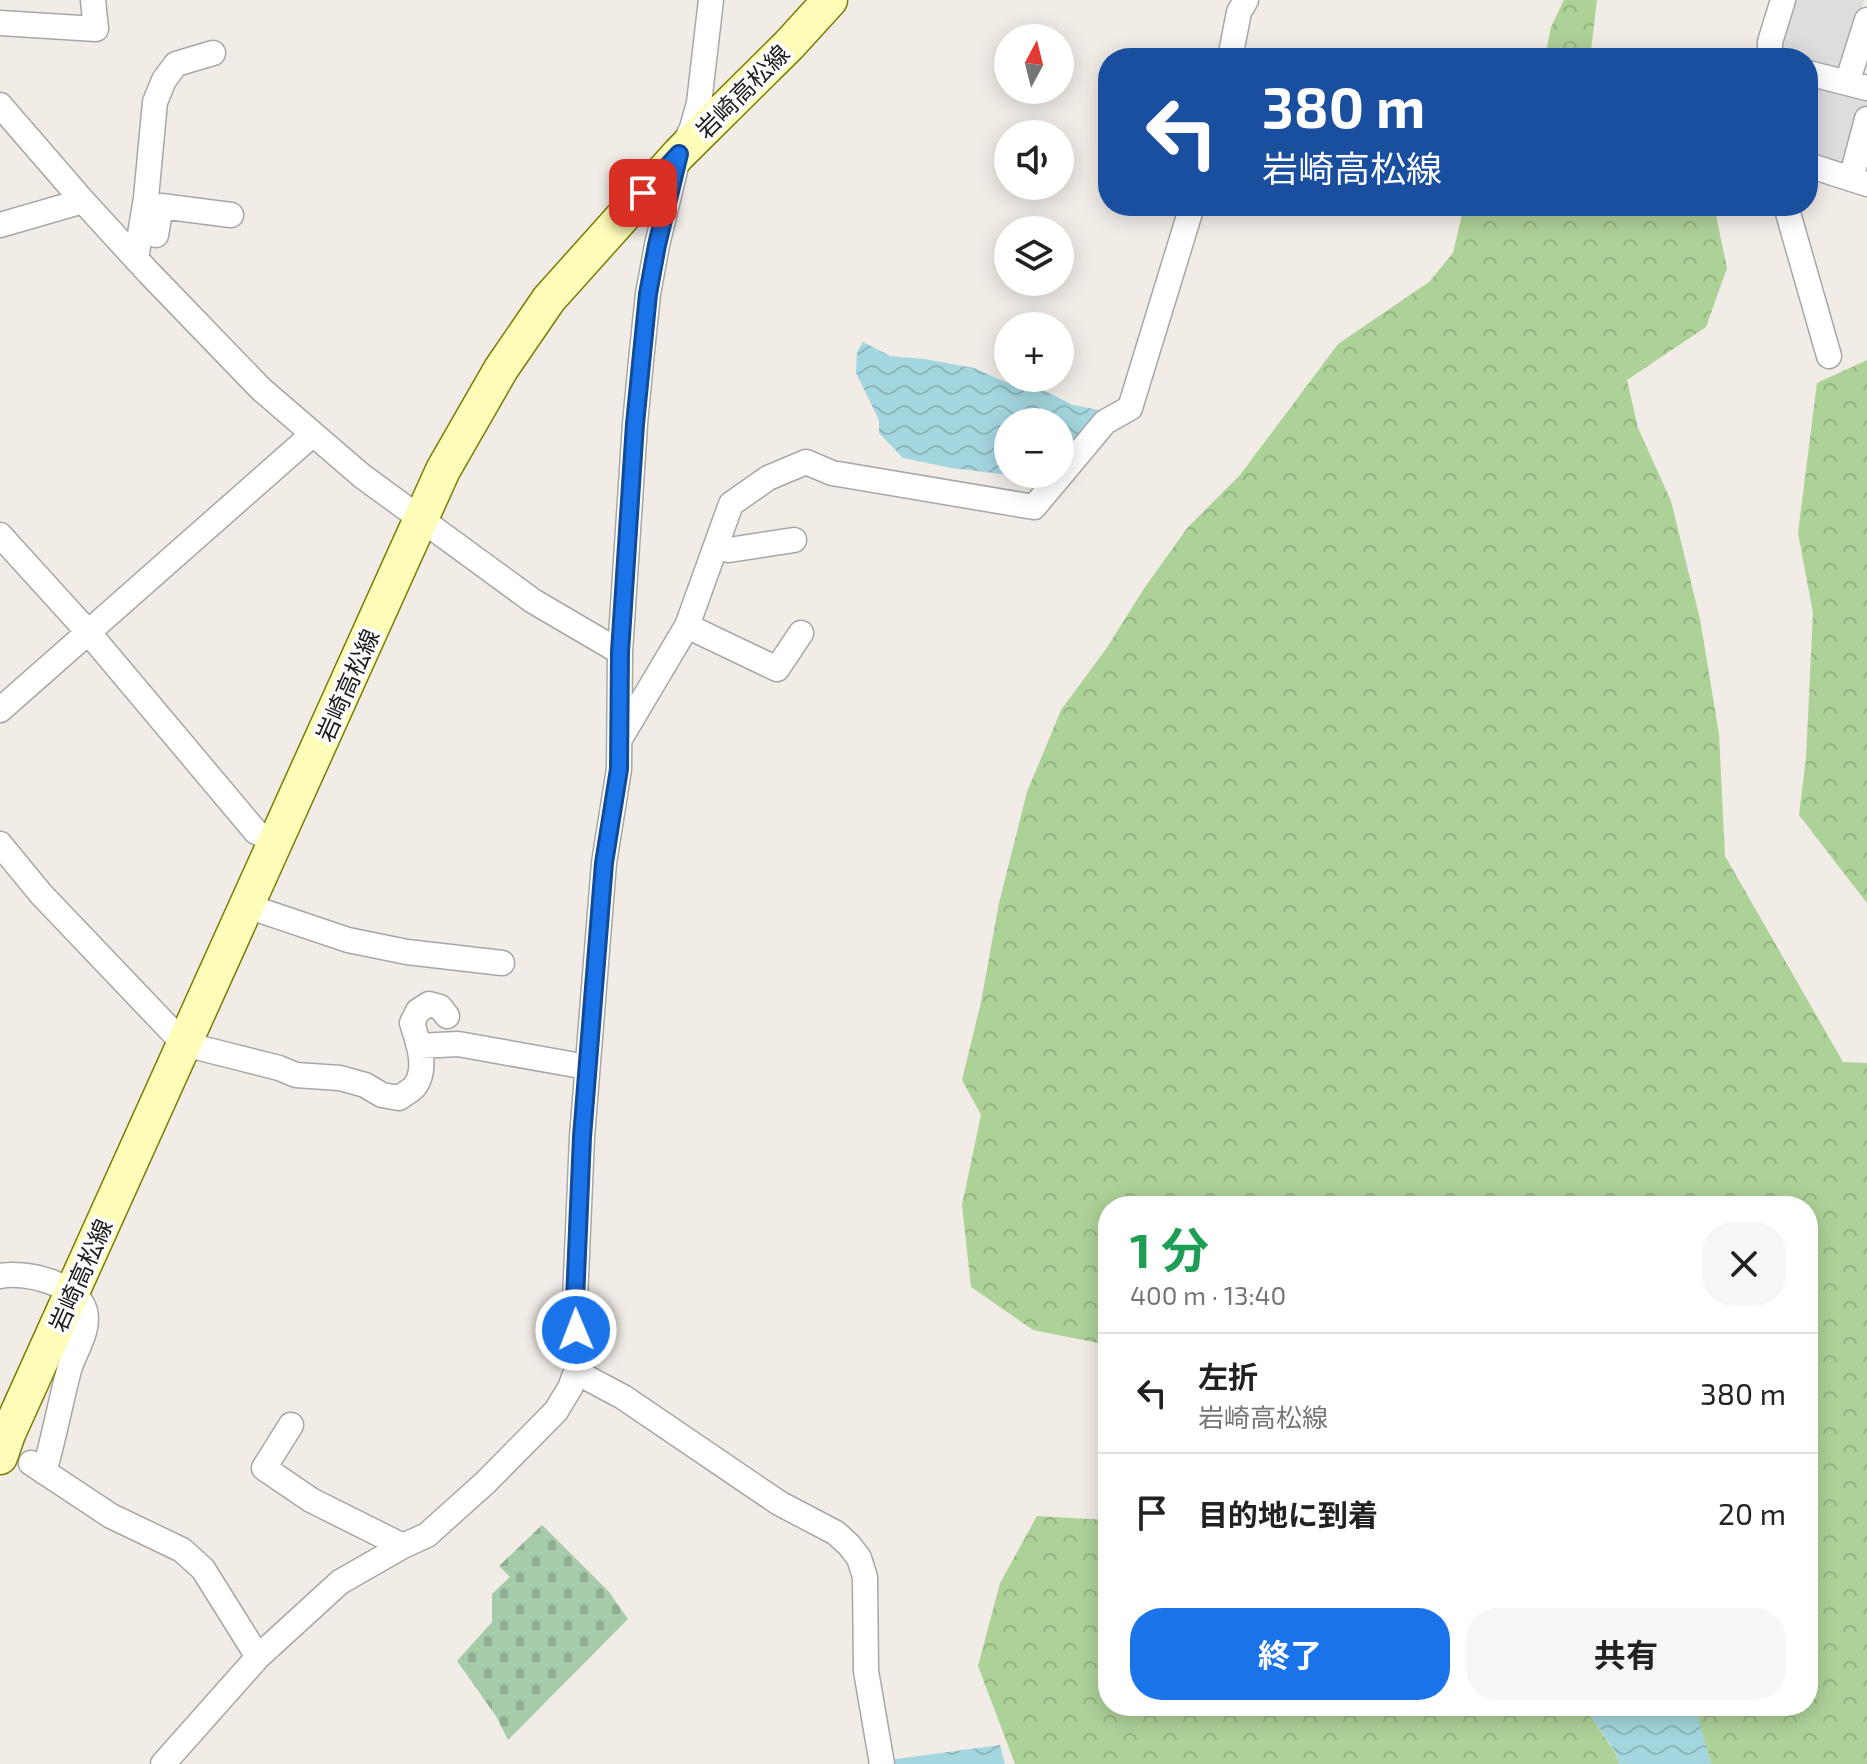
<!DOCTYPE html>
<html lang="ja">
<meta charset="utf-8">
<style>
body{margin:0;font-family:"Exo 2","Noto Sans JP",sans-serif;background:#f6f6f6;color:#222;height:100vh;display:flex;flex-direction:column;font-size:30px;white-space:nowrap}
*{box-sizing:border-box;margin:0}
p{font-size:26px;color:#767676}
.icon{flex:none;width:44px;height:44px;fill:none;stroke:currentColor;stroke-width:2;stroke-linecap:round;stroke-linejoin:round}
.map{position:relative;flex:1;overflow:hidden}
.drawer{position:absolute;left:1098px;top:1196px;width:720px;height:520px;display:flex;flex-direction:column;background:#fff;border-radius:32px;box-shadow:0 4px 20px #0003}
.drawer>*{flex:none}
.guide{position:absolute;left:1098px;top:48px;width:720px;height:168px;border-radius:32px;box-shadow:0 4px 20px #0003;background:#1a4fa0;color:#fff;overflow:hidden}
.needle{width:52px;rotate:7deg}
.tools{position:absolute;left:994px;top:24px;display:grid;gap:16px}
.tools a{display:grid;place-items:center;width:80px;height:80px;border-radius:50%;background:#fff;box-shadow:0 4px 20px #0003;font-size:40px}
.pin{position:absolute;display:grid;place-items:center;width:68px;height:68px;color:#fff;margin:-34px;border-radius:16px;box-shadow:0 4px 12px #0006}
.me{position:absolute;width:88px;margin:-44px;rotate:359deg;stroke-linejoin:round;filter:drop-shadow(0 0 6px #0008)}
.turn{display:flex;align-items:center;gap:28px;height:168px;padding:0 32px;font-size:36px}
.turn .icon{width:104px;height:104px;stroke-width:2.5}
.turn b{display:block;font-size:56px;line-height:68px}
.round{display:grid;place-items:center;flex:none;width:84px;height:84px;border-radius:32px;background:#f6f6f6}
.headline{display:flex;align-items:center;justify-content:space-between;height:136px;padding:0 32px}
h1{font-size:48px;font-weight:700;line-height:60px;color:#1e9e55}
.button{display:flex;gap:16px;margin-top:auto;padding:16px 32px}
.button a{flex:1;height:92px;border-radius:32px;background:#1a73e8;color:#fff;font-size:32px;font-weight:700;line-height:92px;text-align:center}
.button a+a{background:#f6f6f6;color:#222}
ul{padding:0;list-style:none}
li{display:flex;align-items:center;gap:24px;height:120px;padding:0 32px;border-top:2px solid #e0e0e0}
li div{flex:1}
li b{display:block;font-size:30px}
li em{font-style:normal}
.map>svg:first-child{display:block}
.residential{fill:#dedddd}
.forest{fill:url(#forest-crowns)}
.cemetery{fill:url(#cemetery-stones)}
.water{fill:url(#water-waves)}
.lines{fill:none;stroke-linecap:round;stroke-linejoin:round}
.street-casing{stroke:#a7a7a7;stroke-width:27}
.secondary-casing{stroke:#787e00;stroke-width:37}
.street{stroke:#fff;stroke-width:24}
.secondary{stroke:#fdfcb8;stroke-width:34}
.route-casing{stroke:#114b97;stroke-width:20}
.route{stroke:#1a73e8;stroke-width:14}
.labels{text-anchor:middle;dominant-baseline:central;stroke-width:7;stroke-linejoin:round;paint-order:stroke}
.street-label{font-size:24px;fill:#202020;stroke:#fff}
</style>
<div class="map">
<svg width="1867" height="1764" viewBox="0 0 1867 1764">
<defs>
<pattern id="forest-crowns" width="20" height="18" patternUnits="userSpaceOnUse" patternTransform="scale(2)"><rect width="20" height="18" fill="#add298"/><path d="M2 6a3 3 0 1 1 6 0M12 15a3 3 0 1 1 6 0" fill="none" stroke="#95b483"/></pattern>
<pattern id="cemetery-stones" width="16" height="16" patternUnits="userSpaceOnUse" patternTransform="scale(2)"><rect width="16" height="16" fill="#a6cba9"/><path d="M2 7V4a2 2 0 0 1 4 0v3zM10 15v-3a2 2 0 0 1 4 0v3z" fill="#8fae91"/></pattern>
<pattern id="water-waves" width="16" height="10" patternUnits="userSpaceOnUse" patternTransform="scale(2)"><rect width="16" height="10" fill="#a4d6e0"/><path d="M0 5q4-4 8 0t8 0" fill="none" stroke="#8db7c0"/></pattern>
</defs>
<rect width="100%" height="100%" fill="#f1ece6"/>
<!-- residential -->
<path class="residential" d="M1788,0h76l-26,88 29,8v85l-59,-19v-104h-35z"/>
<!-- forest -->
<path class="forest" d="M1564,0h33l-7,58h-45l6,-31z
M1464,206h250l13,62 -21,59 -79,53 11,48 33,73 29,118 19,115 6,122 118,206 24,1v701h-156l-17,-57 1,-1h113v-500h-700v139l-75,-15 -62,-43 -9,-82 19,-90 -19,-35 19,-78 18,-99 28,-111 34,-82 45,-61 39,-62 43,-60 52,-52 98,-131 91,-62 24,-29z
M1867,360v543l-68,-88 7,-57 7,-145 -15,-80 19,-150z
M1037,1516l71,4v186h476l32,48 3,10h-604l-37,-98 22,-83z"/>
<!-- cemetery -->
<path class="cemetery" d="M542,1525l67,67 19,27 -120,121 -12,-24 -39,-55 35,-39v-28l18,-17 -11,-11z"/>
<!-- water -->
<path class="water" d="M863,342l27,14 34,3 50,9 31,14 38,8 30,15 31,6 -44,49v-38h-52v52h39l-4,5 -92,-11 -48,-10 -24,-25v-13l-23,-47 1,-21z
M1584,1706h111l16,58h-92l-3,-11z
M1000,1745l5,19h-115l-1,-4z"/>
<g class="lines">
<defs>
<path id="street" d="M0,23l96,6 -3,-29
M1230,58l9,-46 7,-12
M1770,58v-16l13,-42
M1808,73l59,15
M1847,83l20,-63
M0,105l83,96 66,72 112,116 101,87 171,125 87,51
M1808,165l59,19
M1851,179l16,-60
M1786,206l43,150
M0,225l83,-24
M156,235l5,-29 70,9
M136,259l10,-61 9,-96 9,-22 12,-16 37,-11
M0,535l88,97 168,200 21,9
M716,546l13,4 65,-10
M687,626l90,43 24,-36
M0,710l313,-276
M621,737l66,-111 44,-122 37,-26 38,-16 26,11 202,34 71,-85 25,-14 62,-202
M0,844l41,50 143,150 95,24 17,7 44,3 25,7 17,10 17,3c5,-4 12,-7 16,-12 13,-18 3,-44 -3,-63l6,-12 11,-7 11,3 7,9
M247,906l101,34 59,12 95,11
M419,1046l39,-2 129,23
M0,1276c25,-5 77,7 85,35 5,20 -11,41 -16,59 -9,34 -15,68 -25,102
M576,1372l47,25 156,106 57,30 13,12 10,13 6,19 1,94 16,93
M291,1425l-27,43 47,32 92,46
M31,1463l80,53 71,34 21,19 55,88
M163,1764l95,-107 82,-75 63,-36 24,-11 59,-53 70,-71 14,-23 6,-16 1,-12 -2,-60 7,-163 22,-274 15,-94 1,-117 15,-228 6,-63 7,-67 9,-49 22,-91 13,-26 7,-25 12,-103"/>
<path id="secondary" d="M0,1457l8,-23 435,-964 58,-101 48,-70 130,-145 110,-109 41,-45"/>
</defs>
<!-- street casing -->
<use href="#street" class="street-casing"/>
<!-- secondary casing -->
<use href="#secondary" class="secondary-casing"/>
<!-- street -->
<use href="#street" class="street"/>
<!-- secondary -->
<use href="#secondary" class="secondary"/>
</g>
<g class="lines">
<defs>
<path id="route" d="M576,1330l-1,-30 7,-163 22,-274 15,-94 1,-117 15,-228 13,-130 9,-49 22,-91 -36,39"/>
</defs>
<!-- route casing -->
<use href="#route" class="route-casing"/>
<!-- route -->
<use href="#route" class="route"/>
</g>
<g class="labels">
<!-- street labels -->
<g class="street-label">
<text transform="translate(742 91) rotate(-45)">岩崎高松線</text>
<text transform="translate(347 685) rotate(-66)">岩崎高松線</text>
<text transform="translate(80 1275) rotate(-66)">岩崎高松線</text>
</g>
</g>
</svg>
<div class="tools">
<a><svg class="needle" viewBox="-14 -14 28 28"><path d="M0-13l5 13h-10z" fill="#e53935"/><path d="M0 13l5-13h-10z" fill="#767676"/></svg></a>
<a><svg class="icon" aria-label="sound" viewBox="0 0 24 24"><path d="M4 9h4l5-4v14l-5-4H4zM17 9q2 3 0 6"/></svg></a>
<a><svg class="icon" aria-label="layers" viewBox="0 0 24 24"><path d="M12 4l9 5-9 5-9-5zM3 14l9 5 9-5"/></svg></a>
<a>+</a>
<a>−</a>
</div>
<div class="pin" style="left:643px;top:193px;background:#d93025"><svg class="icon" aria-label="arrive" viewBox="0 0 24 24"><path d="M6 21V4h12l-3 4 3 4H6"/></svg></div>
<svg class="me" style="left:576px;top:1330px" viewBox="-20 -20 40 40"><circle r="17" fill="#1a73e8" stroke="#fff" stroke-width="3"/><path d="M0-11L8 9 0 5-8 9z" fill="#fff"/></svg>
<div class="guide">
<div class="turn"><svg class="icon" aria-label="left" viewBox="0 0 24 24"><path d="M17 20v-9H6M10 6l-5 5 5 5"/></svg><div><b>380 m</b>岩崎高松線</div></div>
</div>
<section class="drawer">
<div class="headline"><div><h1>1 分</h1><p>400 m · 13:40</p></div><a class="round"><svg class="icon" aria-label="close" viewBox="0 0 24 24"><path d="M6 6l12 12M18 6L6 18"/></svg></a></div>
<ul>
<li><svg class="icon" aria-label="left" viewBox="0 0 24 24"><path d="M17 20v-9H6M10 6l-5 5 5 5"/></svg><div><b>左折</b><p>岩崎高松線</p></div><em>380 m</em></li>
<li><svg class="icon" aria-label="arrive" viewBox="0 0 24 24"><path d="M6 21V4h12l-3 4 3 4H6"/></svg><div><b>目的地に到着</b></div><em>20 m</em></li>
</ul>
<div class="button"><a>終了</a><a>共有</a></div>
</section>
</div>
